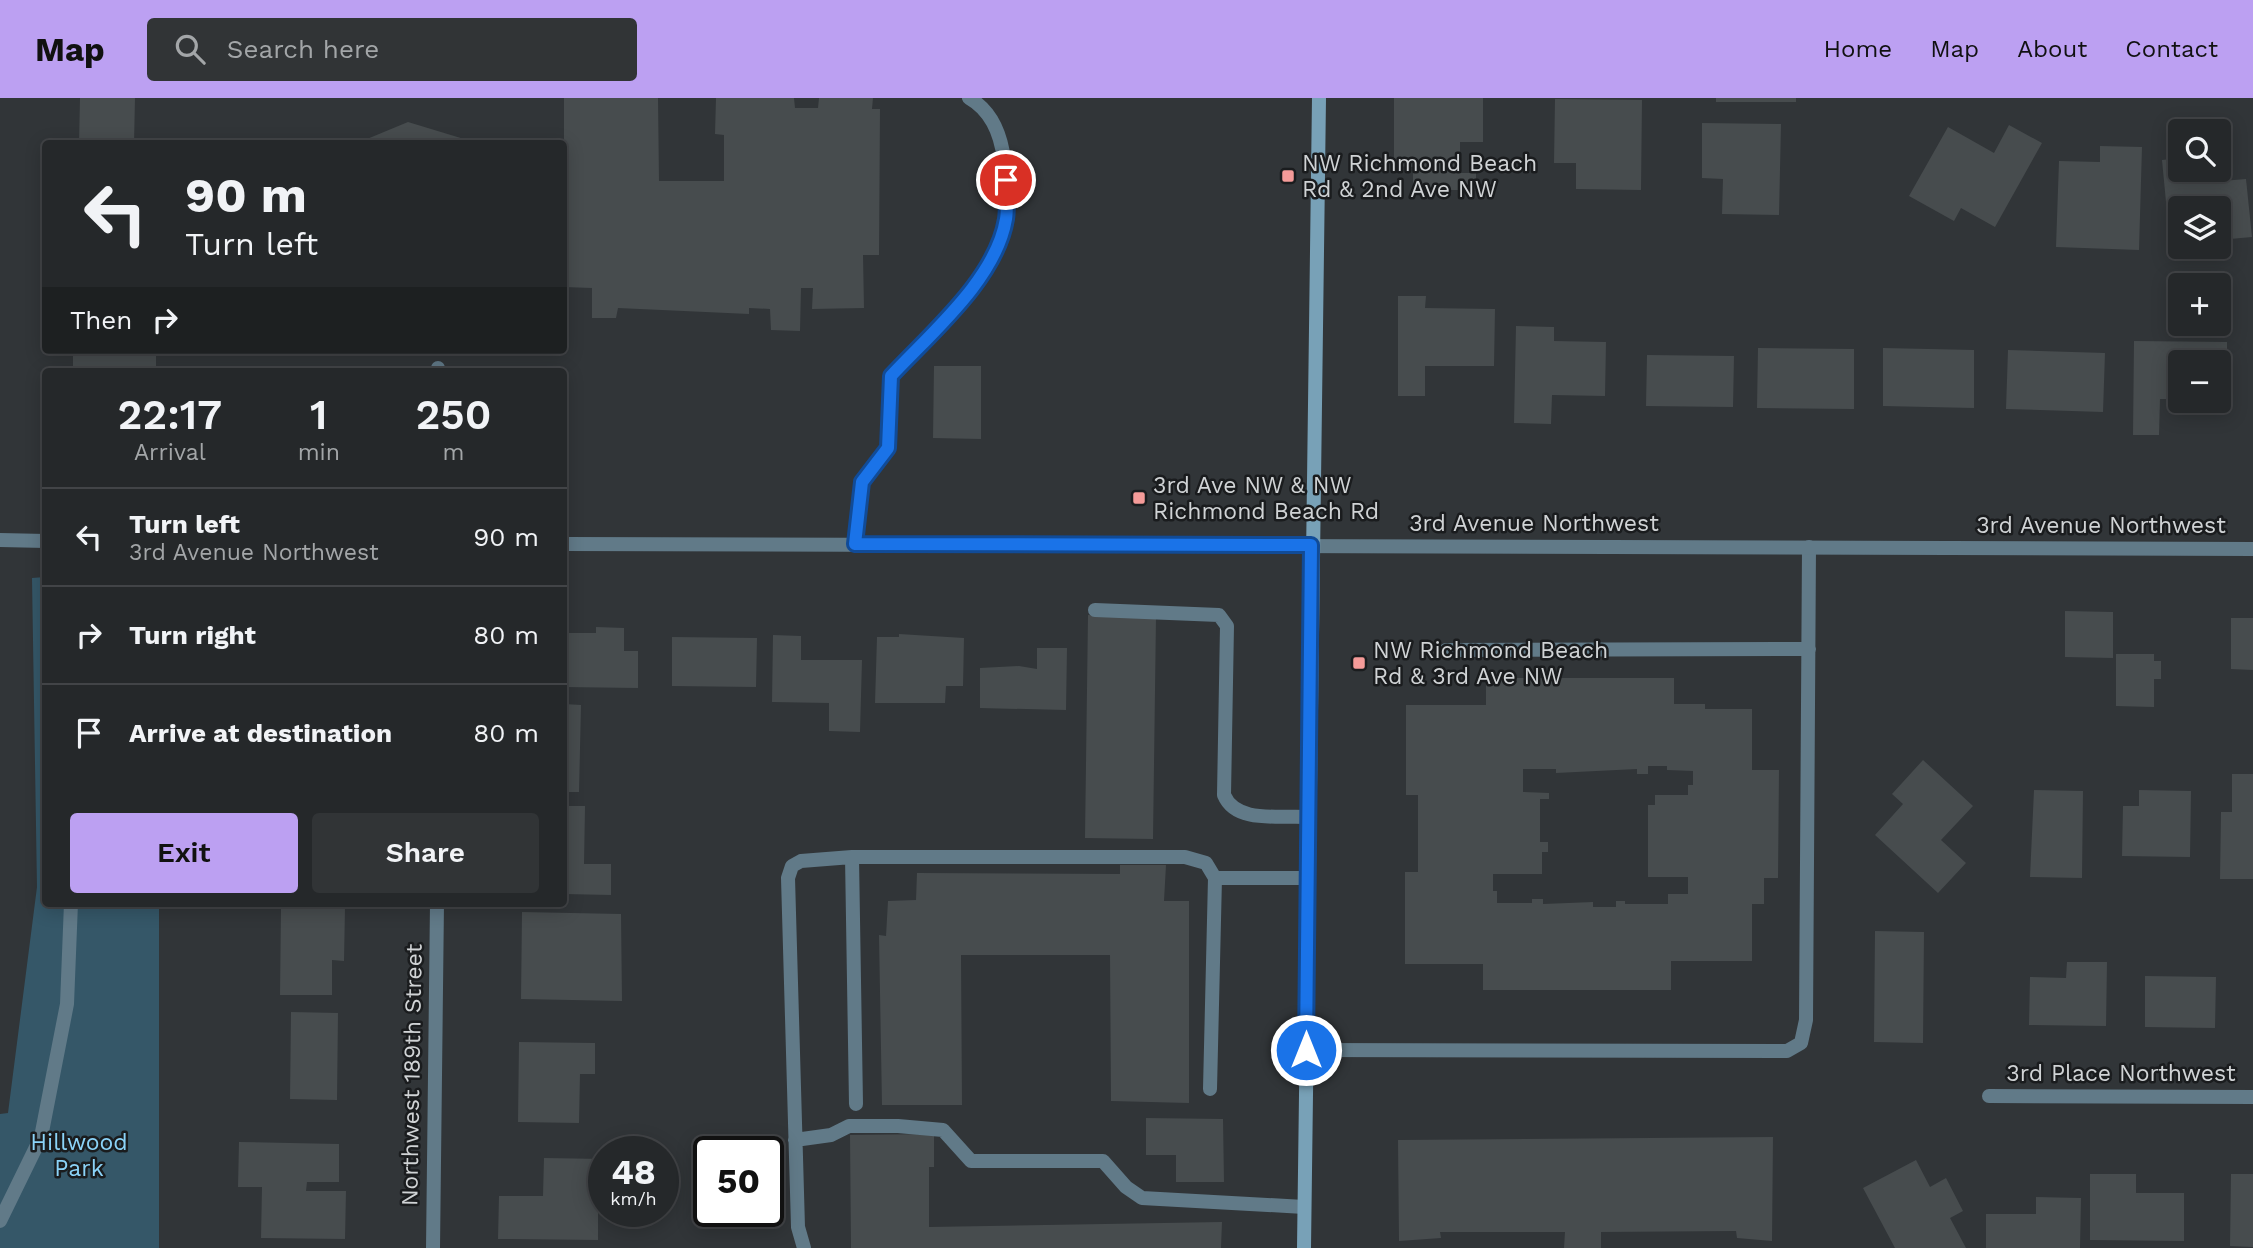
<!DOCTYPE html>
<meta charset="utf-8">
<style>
body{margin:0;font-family:"Work Sans",sans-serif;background:#313436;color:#f1f3f6;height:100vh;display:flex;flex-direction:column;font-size:26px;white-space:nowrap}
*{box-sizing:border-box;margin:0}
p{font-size:23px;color:#a3a6a8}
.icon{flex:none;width:38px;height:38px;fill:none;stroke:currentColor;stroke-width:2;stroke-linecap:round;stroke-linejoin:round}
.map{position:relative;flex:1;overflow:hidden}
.details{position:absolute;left:42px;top:270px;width:525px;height:539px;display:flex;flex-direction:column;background:#25282a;border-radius:7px;box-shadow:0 4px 18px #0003,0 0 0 2px #424447}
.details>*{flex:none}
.top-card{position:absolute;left:42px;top:42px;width:525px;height:214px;border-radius:7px;box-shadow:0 4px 18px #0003,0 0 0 2px #424447;background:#25282a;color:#f1f3f6;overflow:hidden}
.fabs{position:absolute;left:2168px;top:21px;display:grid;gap:14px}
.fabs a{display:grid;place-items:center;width:63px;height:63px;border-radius:7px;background:#25282a;box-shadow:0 4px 18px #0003,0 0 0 2px #424447;font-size:35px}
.speed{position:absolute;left:588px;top:1038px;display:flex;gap:14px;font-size:35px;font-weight:700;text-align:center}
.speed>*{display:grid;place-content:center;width:91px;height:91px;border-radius:50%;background:#25282a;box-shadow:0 4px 18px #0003,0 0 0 2px #424447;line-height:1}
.speed small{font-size:18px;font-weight:400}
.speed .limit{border:4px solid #111;border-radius:10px;background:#fff;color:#111}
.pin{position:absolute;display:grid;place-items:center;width:60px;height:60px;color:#fff;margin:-30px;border:4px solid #fff;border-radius:50%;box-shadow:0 2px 7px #0007}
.me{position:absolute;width:77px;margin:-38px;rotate:0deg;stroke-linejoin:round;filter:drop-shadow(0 0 5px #0008)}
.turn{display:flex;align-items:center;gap:24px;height:147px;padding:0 28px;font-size:32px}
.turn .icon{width:91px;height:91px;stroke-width:2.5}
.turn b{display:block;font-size:49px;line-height:60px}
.then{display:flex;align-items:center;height:66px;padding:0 28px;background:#0003;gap:14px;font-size:26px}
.eta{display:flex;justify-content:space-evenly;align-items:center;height:119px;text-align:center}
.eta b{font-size:42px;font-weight:600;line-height:49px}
.button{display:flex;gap:14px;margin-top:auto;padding:14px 28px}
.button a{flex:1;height:80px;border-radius:7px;background:#bca0f2;color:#111;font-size:28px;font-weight:600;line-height:80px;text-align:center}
.button a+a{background:#313436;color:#f1f3f6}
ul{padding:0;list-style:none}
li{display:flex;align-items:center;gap:21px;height:98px;padding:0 28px;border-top:2px solid #424447}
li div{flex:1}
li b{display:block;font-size:26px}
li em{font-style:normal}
header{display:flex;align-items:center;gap:42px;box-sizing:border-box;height:98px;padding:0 35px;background:#bca0f2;color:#111}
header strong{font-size:33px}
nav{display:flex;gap:38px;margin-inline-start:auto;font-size:24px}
.search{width:490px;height:63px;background:#313436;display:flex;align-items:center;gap:18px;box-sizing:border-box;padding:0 24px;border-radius:7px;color:#a3a6a8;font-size:26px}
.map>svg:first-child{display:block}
.green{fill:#355768}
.building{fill:#474c4e;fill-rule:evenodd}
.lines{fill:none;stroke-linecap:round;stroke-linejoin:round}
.service{stroke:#617a88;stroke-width:14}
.minor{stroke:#617a88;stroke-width:14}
.tertiary{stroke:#617a88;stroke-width:14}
.secondary{stroke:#78a1b7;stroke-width:14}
.route-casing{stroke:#114b97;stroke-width:18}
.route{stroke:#1a73e8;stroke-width:12}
.poi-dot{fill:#f59b99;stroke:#1a1c1e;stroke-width:2.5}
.labels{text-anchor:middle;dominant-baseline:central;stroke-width:5;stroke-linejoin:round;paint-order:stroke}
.poi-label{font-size:23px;fill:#d0d3d5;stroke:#1a1c1e;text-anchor:start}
.street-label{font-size:23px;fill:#d0d3d5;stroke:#1a1c1e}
.park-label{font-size:23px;fill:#8bd3f8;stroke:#1a1c1e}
</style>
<header>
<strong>Map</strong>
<div class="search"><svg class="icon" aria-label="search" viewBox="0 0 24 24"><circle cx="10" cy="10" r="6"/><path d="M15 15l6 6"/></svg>Search here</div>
<nav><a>Home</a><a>Map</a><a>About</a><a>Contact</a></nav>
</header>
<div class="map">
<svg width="2253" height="1150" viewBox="0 0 2253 1150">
<rect width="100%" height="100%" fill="#313538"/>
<!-- green -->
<path class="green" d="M45,479l1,326h113v345h-159v-134l8,-1 29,-226 -5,-309z"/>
<!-- building -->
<path class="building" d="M80,0h55l-1,46h-55z
M564,0h94l1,83h65v-46l-9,-1 1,-36h78l1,10h23l1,-10h54l-1,11h8l-1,146h-16l1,53 -52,1 1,-21h-12l-1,43 -29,-1 -1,-21 -21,-1v6l-131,-6 -2,10h-24v-30l-28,-1z
M1394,0h89v44h-23v31h16v17h-63v-23l-19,-1z
M1716,0h80v4h-80z
M1555,1l87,1 -1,90 -65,-1v-26h-22z
M408,24l56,17 -1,5h-108z
M1702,25l79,1 -2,91 -57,-1 1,-35 -21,-1z
M2009,27l33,18 -47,84 -34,-19 -7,13 -45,-25 39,-69 46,26z
M2100,48l42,1 -3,103 -83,-3 3,-86 41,1z
M2180,60v12h10l1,14 31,-7v4l24,-2 6,58 -33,3v-32h-39v35l-10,1 -8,-84z
M1398,198h28l-1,12 70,1 -1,57h-69v30h-27z
M1516,228l38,1v14l52,1 -1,54 -53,-1 -1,29 -37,-1z
M2134,243l93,1v57h-8v-37h-39v37h-20l-1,36h-26z
M1758,250l96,1v60l-97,-1z
M1883,250l91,2v58l-91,-2z
M73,252h83v21l-83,-1z
M2008,252l97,3 -2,59 -97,-3z
M1647,257l87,1 -1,51 -87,-1z
M934,268h47v73l-48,-1z
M2065,513l48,1v46l-48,-1z
M1088,517l68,2 -3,222 -68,-1z
M2231,520h22v52l-22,-1z
M596,529l28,1v23h14v37l-74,-1v-54h32z
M899,536l65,4 -1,48h-17l-1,17h-70l2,-66h22z
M773,537l28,1v24h61l-2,72 -31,-1v-28l-57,-1z
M672,539l85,1 -1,49 -84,-1z
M1037,550h30l-1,62 -86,-2v-40l39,-2 18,3z
M2116,556h38v7h7v18h-7v28l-38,-1z
M1486,580h188v26h31v5h47v61h27l-1,108h-14v26h-12v57h-81v29h-188v-26h-78v-92h13v-77h-12v-90h80zM1648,668h19v4l26,1v14h-5v10h-33v10h-7v72h40v17h-20v10h-43v-3h-9v6h-23v-5l-50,2v-5h-11v4h-35v-12h-4v-17h49v-22h6v-10h-8v-43h9v-6l-26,-1v-23h33v4l81,-4v5h11z
M564,606l17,1 -2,87h-15z
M1923,662l50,46 -32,34 25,23 -28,30 -63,-58 28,-31 -11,-10z
M2232,676h21v105h-33l1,-67h11z
M2034,692l49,1 -1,87 -52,-1z
M2139,692l52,1 -1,66 -68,-1 1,-50h16z
M564,708h21l-1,58h27v31l-47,-1z
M1120,767h46l-2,36h25v202l-78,-2 -1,-146h-149l1,150h-80l-3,-170 7,1 2,-35 28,-1 1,-27 203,1z
M281,809l64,1 -1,53 -12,-1v35h-52z
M522,814l99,2 1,87 -101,-2z
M1875,833l49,1 -1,111 -49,-1z
M2067,864h40l-1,64 -77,-1 1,-48 36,1z
M2145,878l71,1 -1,51 -70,-1z
M291,914l47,1 -1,87 -47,-1z
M519,944l76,1v31h-15l-1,49 -61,-1z
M1146,1020l77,1 1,63h-48v-27h-30z
M934,1036v33h-5v60l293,-5 -1,26h-370l-1,-113z
M1773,1039l-1,104 -35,-3 -1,-7 -135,1v16h-37l1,-16h-125l1,6 -42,3 -1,-101z
M239,1044l100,2v38h-32l-1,9h40l-1,48 -84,-1 1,-51h-24z
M544,1060l60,1v44h-6v37l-100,-1 1,-43h44z
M1916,1062l14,27 16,-9 17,33 -13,7 16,30h-71l-32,-60z
M2090,1076h46v19h48v48l-94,-1z
M2231,1076h22v73l-23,-1z
M2036,1099l45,1 -1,50h-94v-34h50z"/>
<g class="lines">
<!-- service -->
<path class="service" d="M438,270v3
M855,446l7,-61 26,-35 3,-72c40,-43 105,-97 116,-157 3,-19 -1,-41 -3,-59 -3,-25 -12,-49 -35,-62
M1095,512l124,5 8,11 -3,169c12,29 56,20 84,22
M1446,552l363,-1
M852,759l4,247
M1215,780h92
M1306,952l481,1 14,-8 5,-23 3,-473
M795,1042l36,-5 18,-9h49l45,4 28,31h132l23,26 16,11 162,9
M0,1123l41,-84 26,-133 4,-101
M804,1150l-6,-21 -10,-349 4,-12 9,-5 51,-4h333l21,6 9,15 -5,211"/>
<!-- minor -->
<path class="minor" d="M1989,998l264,1
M433,1150l4,-345"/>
<!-- tertiary -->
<path class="tertiary" d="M0,442l46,1
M564,446l1689,5"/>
<!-- secondary -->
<path class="secondary" d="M1304,1150l15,-1150"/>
</g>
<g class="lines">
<defs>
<path id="route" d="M1006,82c0,12 2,27 0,39 -10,60 -75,114 -115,157l-3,72 -26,34 -7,62 456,1 -5,505"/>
</defs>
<!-- route casing -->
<use href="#route" class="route-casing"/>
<!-- route -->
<use href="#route" class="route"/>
</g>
<!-- markers -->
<g class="poi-dot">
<rect x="1281" y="71" width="14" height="14" rx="3.5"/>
<rect x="1132" y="393" width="14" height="14" rx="3.5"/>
<rect x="1352" y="558" width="14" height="14" rx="3.5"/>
</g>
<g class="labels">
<!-- poi labels -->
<g class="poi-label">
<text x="1302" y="65">NW Richmond Beach<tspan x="1302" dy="26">Rd &amp; 2nd Ave NW</tspan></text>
<text x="1153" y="387">3rd Ave NW &amp; NW<tspan x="1153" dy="26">Richmond Beach Rd</tspan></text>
<text x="1373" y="552">NW Richmond Beach<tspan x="1373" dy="26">Rd &amp; 3rd Ave NW</tspan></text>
</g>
<!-- street labels -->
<g class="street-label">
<text x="1534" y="425">3rd Avenue Northwest</text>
<text x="2101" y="427">3rd Avenue Northwest</text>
<text x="2121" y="975">3rd Place Northwest</text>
<text transform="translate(412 977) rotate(-89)">Northwest 189th Street</text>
</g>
<!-- park labels -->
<g class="park-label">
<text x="79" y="1044">Hillwood<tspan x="79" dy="26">Park</tspan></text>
</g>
</g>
</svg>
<div class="fabs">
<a><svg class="icon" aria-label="search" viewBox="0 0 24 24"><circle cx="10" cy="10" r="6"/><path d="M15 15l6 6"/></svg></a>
<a><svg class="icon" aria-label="layers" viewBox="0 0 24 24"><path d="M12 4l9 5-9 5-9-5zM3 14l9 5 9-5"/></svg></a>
<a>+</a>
<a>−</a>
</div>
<div class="speed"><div>48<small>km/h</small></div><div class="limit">50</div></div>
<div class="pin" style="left:1006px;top:82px;background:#d93025"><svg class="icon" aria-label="arrive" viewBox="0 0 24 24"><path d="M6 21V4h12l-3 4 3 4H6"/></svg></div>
<svg class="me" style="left:1306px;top:952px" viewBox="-20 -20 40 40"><circle r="17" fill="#1a73e8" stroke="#fff" stroke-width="3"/><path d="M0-11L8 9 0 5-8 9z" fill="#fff"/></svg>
<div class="top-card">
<div class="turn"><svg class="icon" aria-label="left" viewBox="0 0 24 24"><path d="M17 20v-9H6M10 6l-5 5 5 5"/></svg><div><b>90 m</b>Turn left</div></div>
<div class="then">Then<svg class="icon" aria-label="right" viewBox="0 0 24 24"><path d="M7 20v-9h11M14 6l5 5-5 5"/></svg></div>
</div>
<section class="details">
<div class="eta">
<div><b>22:17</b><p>Arrival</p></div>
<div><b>1</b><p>min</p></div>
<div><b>250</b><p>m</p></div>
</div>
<ul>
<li><svg class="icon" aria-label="left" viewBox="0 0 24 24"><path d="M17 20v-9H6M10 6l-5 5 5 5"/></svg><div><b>Turn left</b><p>3rd Avenue Northwest</p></div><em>90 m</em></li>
<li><svg class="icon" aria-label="right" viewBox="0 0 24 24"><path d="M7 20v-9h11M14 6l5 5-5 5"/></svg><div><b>Turn right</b></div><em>80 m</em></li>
<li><svg class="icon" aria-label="arrive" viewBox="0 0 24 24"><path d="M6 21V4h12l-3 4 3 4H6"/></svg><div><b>Arrive at destination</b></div><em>80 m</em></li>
</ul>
<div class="button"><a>Exit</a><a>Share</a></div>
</section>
</div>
